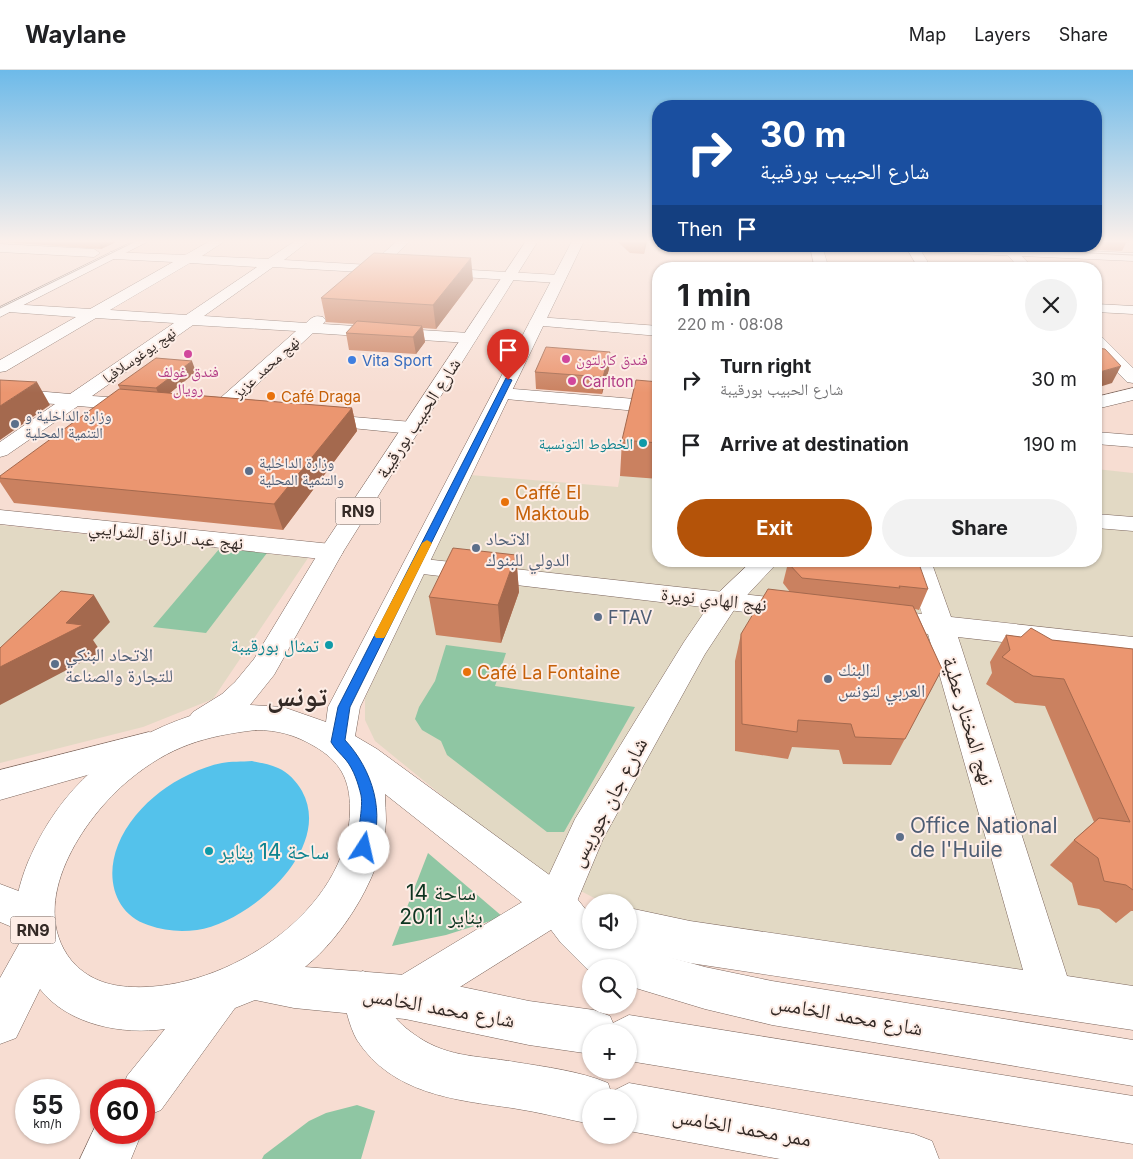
<!DOCTYPE html>
<meta charset="utf-8">
<style>
body{margin:0;font-family:Inter,"Noto Naskh Arabic",sans-serif;background:#f2f2f2;color:#202124;height:100vh;display:flex;flex-direction:column;font-size:19px;white-space:nowrap}
*{box-sizing:border-box;margin:0}
p{font-size:16px;color:#757577}
.icon{flex:none;width:28px;height:28px;fill:none;stroke:currentColor;stroke-width:2;stroke-linecap:round;stroke-linejoin:round}
.map{position:relative;flex:1;overflow:hidden}
.details{position:absolute;left:652px;top:192px;width:450px;height:305px;display:flex;flex-direction:column;background:#fff;border-radius:20px;box-shadow:0 1px 4px #0004}
.details>*{flex:none}
.guide{position:absolute;left:652px;top:30px;width:450px;height:152px;border-radius:20px;box-shadow:0 1px 4px #0004;background:#1a4fa0;color:#fff;overflow:hidden}
.tools{position:absolute;left:582px;top:824px;display:grid;gap:10px}
.tools a{display:grid;place-items:center;width:55px;height:55px;border-radius:50%;background:#fff;box-shadow:0 1px 4px #0004;font-size:25px}
.speed{position:absolute;left:15px;top:1009px;display:flex;gap:10px;font-size:25px;font-weight:700;text-align:center}
.speed>*{display:grid;place-content:center;width:65px;height:65px;border-radius:50%;background:#fff;box-shadow:0 1px 4px #0004;line-height:1}
.speed small{font-size:12px;font-weight:400}
.speed .limit{border:8px solid #d22;background:#fff;color:#111}
.pin{position:absolute;display:grid;place-items:center;width:42px;height:42px;color:#fff;margin:-51px -21px;border-radius:50% 50% 50% 0;rotate:-45deg;box-shadow:0 0 5px #0007}
.pin .icon{rotate:45deg}
.me{position:absolute;width:55px;margin:-28px;rotate:10deg;stroke-linejoin:round;filter:drop-shadow(0 0 4px #0008)}
.turn{display:flex;align-items:center;gap:18px;height:105px;padding:0 25px;font-size:22px}
.turn .icon{width:65px;height:65px;stroke-width:2.5}
.turn b{display:block;font-size:35px;line-height:42px}
.then{display:flex;align-items:center;height:48px;padding:0 25px;background:#0003;gap:10px;font-size:19px}
.round{display:grid;place-items:center;flex:none;width:52px;height:52px;border-radius:26px;background:#f2f2f2}
.head{display:flex;align-items:center;justify-content:space-between;height:85px;padding:0 25px}
h1{font-size:30px;font-weight:700;line-height:38px}
.cta{display:flex;gap:10px;margin-top:auto;padding:10px 25px}
.cta a{flex:1;height:58px;border-radius:30px;background:#b45309;color:#fff;font-size:20px;font-weight:700;line-height:58px;text-align:center}
.cta a+a{background:#f2f2f2;color:#202124}
ul{padding:0;list-style:none}
li{display:flex;align-items:center;gap:15px;height:65px;padding:0 25px}
li div{flex:1}
li b{display:block;font-size:19px}
li em{font-style:normal}
header{display:flex;align-items:center;gap:30px;box-sizing:border-box;height:70px;padding:0 25px;background:#fff;border-bottom:1px solid #e0e0e0}
header strong{font-size:24px}
nav{display:flex;gap:28px;margin-inline-start:auto;font-size:18px}
.map>svg:first-child{display:block}
.commercial{fill:#e2d9c4}
.green{fill:#8fc6a3}
.water{fill:#54c2eb}
.lines{fill:none;stroke-linecap:round;stroke-linejoin:round}
.minor-casing{stroke:#7c665d;stroke-width:1}
.tertiary-casing{stroke:#7c665d;stroke-width:1}
.secondary-casing{stroke:#7c665d;stroke-width:1}
.primary-casing{stroke:#7c665d;stroke-width:1}
.minor{fill:#fff;fill-rule:evenodd}
.tertiary{fill:#fff;fill-rule:evenodd}
.secondary{fill:#fff;fill-rule:evenodd}
.primary{fill:#fff;fill-rule:evenodd}
.tram{stroke:#907f78;stroke-width:1}
.wall{fill:#ca8160}
.shaded-wall{fill:#a4694e}
.building{fill:#eb9670;stroke:#a4694e}
.route{fill:#1a73e8;stroke:#114b97}
.slow{fill:#f59e0b}
.hotel-dot{fill:#d1479c;stroke:#fdede6;stroke-width:2}
.shop-dot{fill:#3f7fe0;stroke:#fdede6;stroke-width:2}
.food-dot{fill:#e8710a;stroke:#fdede6;stroke-width:2}
.service-dot{fill:#5c6f8a;stroke:#fdede6;stroke-width:2}
.culture-dot{fill:#0f9aa8;stroke:#fdede6;stroke-width:2}
.labels{text-anchor:middle;dominant-baseline:central;stroke-width:4;stroke-linejoin:round;paint-order:stroke}
.far-street-label{font-size:15px;fill:#342a26;stroke:#fdede6}
.far-hotel-label{font-size:15px;fill:#b23c85;stroke:#fdede6;text-anchor:start}
.far-shop-label{font-size:15px;fill:#366cbe;stroke:#fdede6;text-anchor:start}
.far-food-label{font-size:15px;fill:#c56008;stroke:#fdede6;text-anchor:start}
.far-service-label{font-size:15px;fill:#4e5e75;stroke:#fdede6;text-anchor:start}
.far-culture-label{font-size:15px;fill:#0d838f;stroke:#fdede6;text-anchor:end}
.shield{fill:#fdede6;stroke:#706460;stroke-width:1}
.shield-label{font-size:16px;font-weight:bold;fill:#342a26}
.street-label{font-size:18px;fill:#342a26;stroke:#fdede6}
.food-label{font-size:18px;fill:#c56008;stroke:#fdede6;text-anchor:start}
.service-label{font-size:18px;fill:#4e5e75;stroke:#fdede6;text-anchor:start}
.culture-label{font-size:18px;fill:#0d838f;stroke:#fdede6;text-anchor:end}
.near-street-label{font-size:21px;fill:#342a26;stroke:#fdede6}
.near-service-label{font-size:21px;fill:#4e5e75;stroke:#fdede6;text-anchor:start}
.near-culture-label{font-size:21px;fill:#0d838f;stroke:#fdede6;text-anchor:start}
.near-park-label{font-size:21px;fill:#0c331f;stroke:#fdede6}
.town-label{font-size:28px;font-weight:bold;fill:#342a26;stroke:#fdede6}
</style>
<header>
<strong>Waylane</strong>
<nav><a>Map</a><a>Layers</a><a>Share</a></nav>
</header>
<div class="map">
<svg width="1133" height="1089" viewBox="0 0 1133 1089">
<rect width="100%" height="100%" fill="#f7ddd2"/>
<!-- commercial -->
<path class="commercial" d="M659,340v151h437v-92l37,4v516l-495,-69 -9,-4v-14h-27l-81,-42 -146,-119 -10,-21v-22l105,-223 148,12 2,-11z
M0,455l308,33 -95,141 -70,28 -143,36z"/>
<!-- green -->
<path class="green" d="M220,478l47,5 -61,80 -53,-6z
M446,575l60,8 -11,33 140,21 -71,125h-17l-100,-77 -6,-14 -19,-11 -7,-11 4,-12 16,-26z
M428,783l75,64 -57,18 -54,11z
M357,1035l18,6 -14,48h-99l2,-4 45,-34 17,-8z"/>
<!-- water -->
<path class="water" d="M252,691c8,2 18,3 26,7 10,4 18,13 24,23 32,58 -52,131 -105,139 -17,2 -32,1 -49,-5 -34,-11 -43,-48 -30,-80 8,-21 25,-40 42,-53 17,-13 41,-25 62,-29 9,-2 20,-1 30,-2z"/>
<g class="lines">
<defs>
<path id="minor" d="M210,171h15l-23,15 66,3 27,-18h14l-25,19 86,5 27,-24h13l-26,25 14,1 2,3 -2,3h-22l-10,6 -5,-1 -2,-3 2,-3 -88,-5 -69,49 102,7c6,-6 9,-8 17,-6l3,3 -3,4 146,9 6,2 2,3 -2,3 -6,2 -156,-10 -90,83 -7,2 -7,-2 -3,-4 3,-4 87,-77 -103,-6 -101,71 47,3 7,2 2,4 -2,4 -7,2 -61,-5 -71,49 -7,2v-15l55,-38 -55,-4v-12l70,6 104,-71 -78,-5 -90,53 -6,1v-12l76,-43 -67,-5 -5,-1 -2,-3 2,-3 5,-1 81,5 83,-47 -59,-3 -4,-1 -2,-3 2,-3 75,3zM190,193l67,4 -71,48 -76,-5z
M0,174l94,5 6,4 -6,4 -94,-5z
M810,176h12l7,23h-14z
M906,177l12,-1 14,23h-13z
M1011,178l4,1 19,20h-14l-15,-17z
M436,198l123,7 7,4 -7,4 -128,-8 -2,-3z
M1096,234l37,2v8l-37,-2z
M537,247l122,9v10l-127,-11 -3,-3 3,-3z
M1096,265l6,2 31,31v15l-6,-1 -31,-32z
M501,318l158,13v12l-164,-15 -3,-4 3,-4z
M318,344l94,8 7,2 3,4 -3,4 -7,2 -101,-10 -3,-4 3,-4z
M1096,362l37,3v12l-37,-3z
M0,440l331,34 9,3 3,5 -3,5 -9,3 -331,-36z
M1096,444l37,3v14l-37,-3z
M415,488l381,42 10,2 4,7 -4,7 -10,2 -390,-46 -4,-6 4,-6z
M905,491h26l20,56 182,20v20l-175,-20 109,339 66,10v44l-443,-67 -61,-15 -14,-6 -1,-2h15v-32l61,13 333,49 -95,-336 -54,-8 -4,-7 4,-7 10,-3 38,5z
M363,901l15,7c5,10 7,22 12,32 5,9 13,16 21,22 34,26 64,23 104,30 31,5 64,9 93,21l3,9 18,-9 285,51 18,7 7,18h-159l-151,-28v-33h-38v26c-26,-5 -52,-12 -79,-16 -57,-8 -120,-14 -155,-68 -8,-14 -11,-32 -16,-47l7,-15z"/>
<path id="tertiary" d="M134,171h15l-149,76v-10z
M149,662l12,4 4,9 -4,9 -161,46v-30z
M0,814l45,17 6,14 -6,14 -14,6 -31,-13z"/>
<path id="secondary" d="M880,176h95l158,7v8l-247,-11z
M1133,318v12l-37,9v-12z
M752,491h27l-43,46 -31,47 -102,185 -33,79 -150,94 -15,7 -15,-7 -7,-15 7,-15 152,-92 33,-71 109,-177 32,-47z"/>
<path id="primary" d="M526,171h12l-195,311 -69,123 -24,30 33,2 43,15 2,-15 244,-466h12l-224,466 -5,29 22,13 193,141 21,26v24h27l22,9 65,18 67,14 361,59v46l-361,-61 -67,-16 -76,-23v-18h-38v2l-4,-1 -26,-26 -19,-25 -157,-124c0,9 1,18 1,27 -2,50 -42,115 -81,146l100,8 124,26 65,9 16,6 3,7 16,-8 504,81v48l-504,-83v-29h-38v22l-62,-9 -124,-26 -111,-11 -39,-8 -20,8 -74,102 -17,7v-27h-22l5,-14 38,-47c-43,6 -97,-4 -125,-40l-24,49 -16,6v-66l19,-34c-9,-27 -1,-57 9,-82 32,-75 86,-120 162,-146l3,-4 29,-18 13,-12 19,-23 65,-107zM256,660c22,0 39,5 58,16 26,15 36,33 36,63 0,102 -124,182 -218,178 -24,-1 -45,-8 -61,-27 -45,-57 12,-142 58,-180 41,-34 76,-44 127,-50z
M101,1044v18h41l-11,27h-51z"/>
</defs>
<!-- minor casing -->
<use href="#minor" class="minor-casing"/>
<!-- tertiary casing -->
<use href="#tertiary" class="tertiary-casing"/>
<!-- secondary casing -->
<use href="#secondary" class="secondary-casing"/>
<!-- primary casing -->
<use href="#primary" class="primary-casing"/>
<!-- minor -->
<use href="#minor" class="minor"/>
<!-- tertiary -->
<use href="#tertiary" class="tertiary"/>
<!-- secondary -->
<use href="#secondary" class="secondary"/>
<!-- primary -->
<use href="#primary" class="primary"/>
<!-- tram -->
<path class="tram" d="M943,176l190,9
M0,238l136,-67"/>
</g>
<!-- wall -->
<path class="wall" d="M0,171h118l-17,8 -101,-7z
M617,171h30l-3,13 -14,-1z
M1096,171h31l-5,10 -105,-5h79z
M473,210l-37,49 -13,-1 2,14 -9,12 -67,-4 -3,-17 9,-9 -29,-2 -5,-24z
M610,282l-1,17 -7,25 -66,-5 -1,-17z
M196,302l-26,21 182,15 5,23 -74,99 -269,-27 -14,-21v-4l120,-89 -2,-4z
M659,312v97l-39,-3 2,-36z
M516,485l3,37 -18,51 -65,-8 -7,-38z
M788,493l140,26 -9,21 -4,-1 27,60 -51,96 -48,-1 -4,-14 -47,-3 -4,12 -53,-8v-90l6,-27 49,-42 -7,-9z
M1006,565l15,2 31,3 81,9v262h-2l-15,12 -17,-14 -21,-4 -6,-22 -22,-18 24,-25 20,-18 -49,-116 -30,-3 -29,-19 6,-11 -2,-11z"/>
<!-- shaded-wall -->
<path class="shaded-wall" d="M98,171h20l-17,8z
M645,171h2l-3,13z
M471,188l2,22 -37,49 -3,-24z
M422,256l3,16 -9,12 -3,-17z
M610,282l-1,17 -7,25 1,-17z
M192,291l4,11 -35,28 -5,-12z
M1121,296l-9,17 -16,5v-15z
M37,312l13,23 -50,35v-34z
M352,338l5,23 -74,99 -9,-26z
M516,485l3,37 -18,51 -3,-38z
M94,525l16,27 -17,18 8,12 -101,53v-38l66,-44z"/>
<!-- building -->
<path class="building" d="M374,183l97,5 -38,47 -112,-7z
M357,251l65,5 -9,11 -67,-4z
M546,277l64,5 -7,25 -68,-5z
M1096,278l9,1 16,17 -25,7z
M156,288l36,3 -36,27 -38,-3z
M0,310l37,2 -37,24z
M636,310l23,2v61l-37,-3z
M119,319l233,19 -78,96 -274,-26v-2z
M453,478l63,7 -18,50 -69,-8z
M790,491h128l10,28 -29,-3 1,2 -98,-10 -14,-15z
M768,519l145,17 29,63 -37,70 -50,-2 -4,-13 -53,-4 -1,12 -55,-8 -1,-90z
M61,521l33,4 -28,28 17,2 -83,42v-19z
M1031,558l21,12 81,9v241l-7,-5 -22,-4 -6,-23 -24,-18 25,-22 31,4 -66,-143 -31,-3 -31,-19 8,-7 -4,-15 15,2z"/>
<!-- sky -->
<linearGradient id="sky" x2="0" y2="1"><stop stop-color="#6dbae9"/><stop offset="0.53" stop-color="#fbf0eb"/><stop offset="1" stop-color="#fbf0eb" stop-opacity="0"/></linearGradient>
<rect width="1133" height="323" fill="url(#sky)"/>
<!-- route -->
<path class="route" d="M506,308l6,2 -162,327 -5,33c27,29 42,74 24,113l-5,2 -6,-2c-4,-10 6,-42 3,-58 -3,-12 -7,-25 -15,-35 -5,-6 -11,-11 -15,-18l7,-35z"/>
<!-- slow -->
<path class="slow" d="M427,470l5,3 -46,92 -2,3h-8l-2,-3 48,-92z"/>
<!-- markers -->
<g class="hotel-dot">
<circle cx="188" cy="284" r="5"/>
<circle cx="566" cy="289" r="5"/>
<circle cx="572" cy="311" r="5"/>
</g>
<circle class="shop-dot" cx="352" cy="290" r="5"/>
<g class="food-dot">
<circle cx="271" cy="326" r="5"/>
<circle cx="505" cy="432" r="5"/>
<circle cx="467" cy="602" r="5"/>
</g>
<g class="service-dot">
<circle cx="15" cy="354" r="5"/>
<circle cx="249" cy="401" r="5"/>
<circle cx="476" cy="478" r="5"/>
<circle cx="598" cy="547" r="5"/>
<circle cx="55" cy="594" r="5"/>
<circle cx="828" cy="609" r="5"/>
<circle cx="900" cy="767" r="5"/>
</g>
<g class="culture-dot">
<circle cx="643" cy="373" r="5"/>
<circle cx="329" cy="575" r="5"/>
<circle cx="209" cy="781" r="5"/>
</g>
<g class="labels">
<!-- far-street labels -->
<g class="far-street-label">
<text transform="translate(139 285) rotate(-35)">نهج يوغوسلافيا</text>
<text transform="translate(266 297) rotate(-42)">نهج محمد عزيز</text>
</g>
<!-- far-hotel labels -->
<g class="far-hotel-label">
<text x="576" y="289">فندق كارلتون</text>
<text x="188" y="301" text-anchor="middle">فندق غولف<tspan x="188" dy="17">رويال</tspan></text>
<text x="582" y="311">Carlton</text>
</g>
<!-- far-shop labels -->
<g class="far-shop-label">
<text x="362" y="290">Vita Sport</text>
</g>
<!-- far-food labels -->
<g class="far-food-label">
<text x="281" y="326">Café Draga</text>
</g>
<!-- far-service labels -->
<g class="far-service-label">
<text x="25" y="345">وزارة الداخلية و<tspan x="25" dy="17">التنمية المحلية</tspan></text>
<text x="259" y="392">وزارة الداخلية<tspan x="259" dy="17">والتنمية المحلية</tspan></text>
</g>
<!-- far-culture labels -->
<g class="far-culture-label">
<text x="633" y="373">الخطوط التونسية</text>
</g>
<!-- shield labels -->
<g class="shield">
<rect x="335.5" y="427.5" width="45" height="27" rx="4"/>
<rect x="10.5" y="846.5" width="45" height="27" rx="4"/>
</g>
<g class="shield-label">
<text x="358" y="441">RN9</text>
<text x="33" y="860">RN9</text>
</g>
<!-- street labels -->
<g class="street-label">
<text transform="translate(418 348) rotate(-57)">شارع الحبيب بورقيبة</text>
<text transform="translate(166 465) rotate(6)">نهج عبد الرزاق الشرايبي</text>
<text transform="translate(714 529) rotate(6)">نهج الهادي نويرة</text>
</g>
<!-- food labels -->
<g class="food-label">
<text x="515" y="422">Caffé El<tspan x="515" dy="21">Maktoub</tspan></text>
<text x="477" y="602">Café La Fontaine</text>
</g>
<!-- service labels -->
<g class="service-label">
<text x="486" y="468">الاتحاد<tspan x="486" dy="21">الدولي للبنوك</tspan></text>
<text x="608" y="547">FTAV</text>
<text x="65" y="584">الاتحاد البنكي<tspan x="65" dy="21">للتجارة والصناعة</tspan></text>
<text x="838" y="599">البنك<tspan x="838" dy="21">العربي لتونس</tspan></text>
</g>
<!-- culture labels -->
<g class="culture-label">
<text x="319" y="575">تمثال بورقيبة</text>
</g>
<!-- near-street labels -->
<g class="near-street-label">
<text transform="translate(969 651) rotate(73)">نهج المختار عطية</text>
<text transform="translate(608 732) rotate(-62)">شارع جان جوريس</text>
<text transform="translate(439 937) rotate(10)">شارع محمد الخامس</text>
<text transform="translate(847 945) rotate(10)">شارع محمد الخامس</text>
<text transform="translate(742 1057) rotate(10)">ممر محمد الخامس</text>
</g>
<!-- near-service labels -->
<g class="near-service-label">
<text x="910" y="755">Office National<tspan x="910" dy="24">de l'Huile</tspan></text>
</g>
<!-- near-culture labels -->
<g class="near-culture-label">
<text x="219" y="781">ساحة 14 يناير</text>
</g>
<!-- near-park labels -->
<g class="near-park-label">
<text x="441" y="822">ساحة 14<tspan x="441" dy="24">يناير 2011</tspan></text>
</g>
<!-- town labels -->
<g class="town-label">
<text x="297" y="626">تونس</text>
</g>
</g>
</svg>
<div class="tools">
<a><svg class="icon" aria-label="sound" viewBox="0 0 24 24"><path d="M4 9h4l5-4v14l-5-4H4zM17 9q2 3 0 6"/></svg></a>
<a><svg class="icon" aria-label="search" viewBox="0 0 24 24"><circle cx="10" cy="10" r="6"/><path d="M15 15l6 6"/></svg></a>
<a>+</a>
<a>−</a>
</div>
<div class="speed"><div>55<small>km/h</small></div><div class="limit">60</div></div>
<div class="pin" style="left:508px;top:310px;background:#d93025"><svg class="icon" aria-label="arrive" viewBox="0 0 24 24"><path d="M6 21V4h12l-3 4 3 4H6"/></svg></div>
<svg class="me" style="left:364px;top:778px" viewBox="-20 -20 40 40"><circle r="19" fill="#fff"/><path d="M0-13L10 11 0 6-10 11z" fill="#1a73e8"/></svg>
<div class="guide">
<div class="turn"><svg class="icon" aria-label="right" viewBox="0 0 24 24"><path d="M7 20v-9h11M14 6l5 5-5 5"/></svg><div><b>30 m</b>شارع الحبيب بورقيبة</div></div>
<div class="then">Then<svg class="icon" aria-label="arrive" viewBox="0 0 24 24"><path d="M6 21V4h12l-3 4 3 4H6"/></svg></div>
</div>
<section class="details">
<div class="head"><div><h1>1 min</h1><p>220 m · 08:08</p></div><a class="round"><svg class="icon" aria-label="close" viewBox="0 0 24 24"><path d="M6 6l12 12M18 6L6 18"/></svg></a></div>
<ul>
<li><svg class="icon" aria-label="right" viewBox="0 0 24 24"><path d="M7 20v-9h11M14 6l5 5-5 5"/></svg><div><b>Turn right</b><p>شارع الحبيب بورقيبة</p></div><em>30 m</em></li>
<li><svg class="icon" aria-label="arrive" viewBox="0 0 24 24"><path d="M6 21V4h12l-3 4 3 4H6"/></svg><div><b>Arrive at destination</b></div><em>190 m</em></li>
</ul>
<div class="cta"><a>Exit</a><a>Share</a></div>
</section>
</div>
